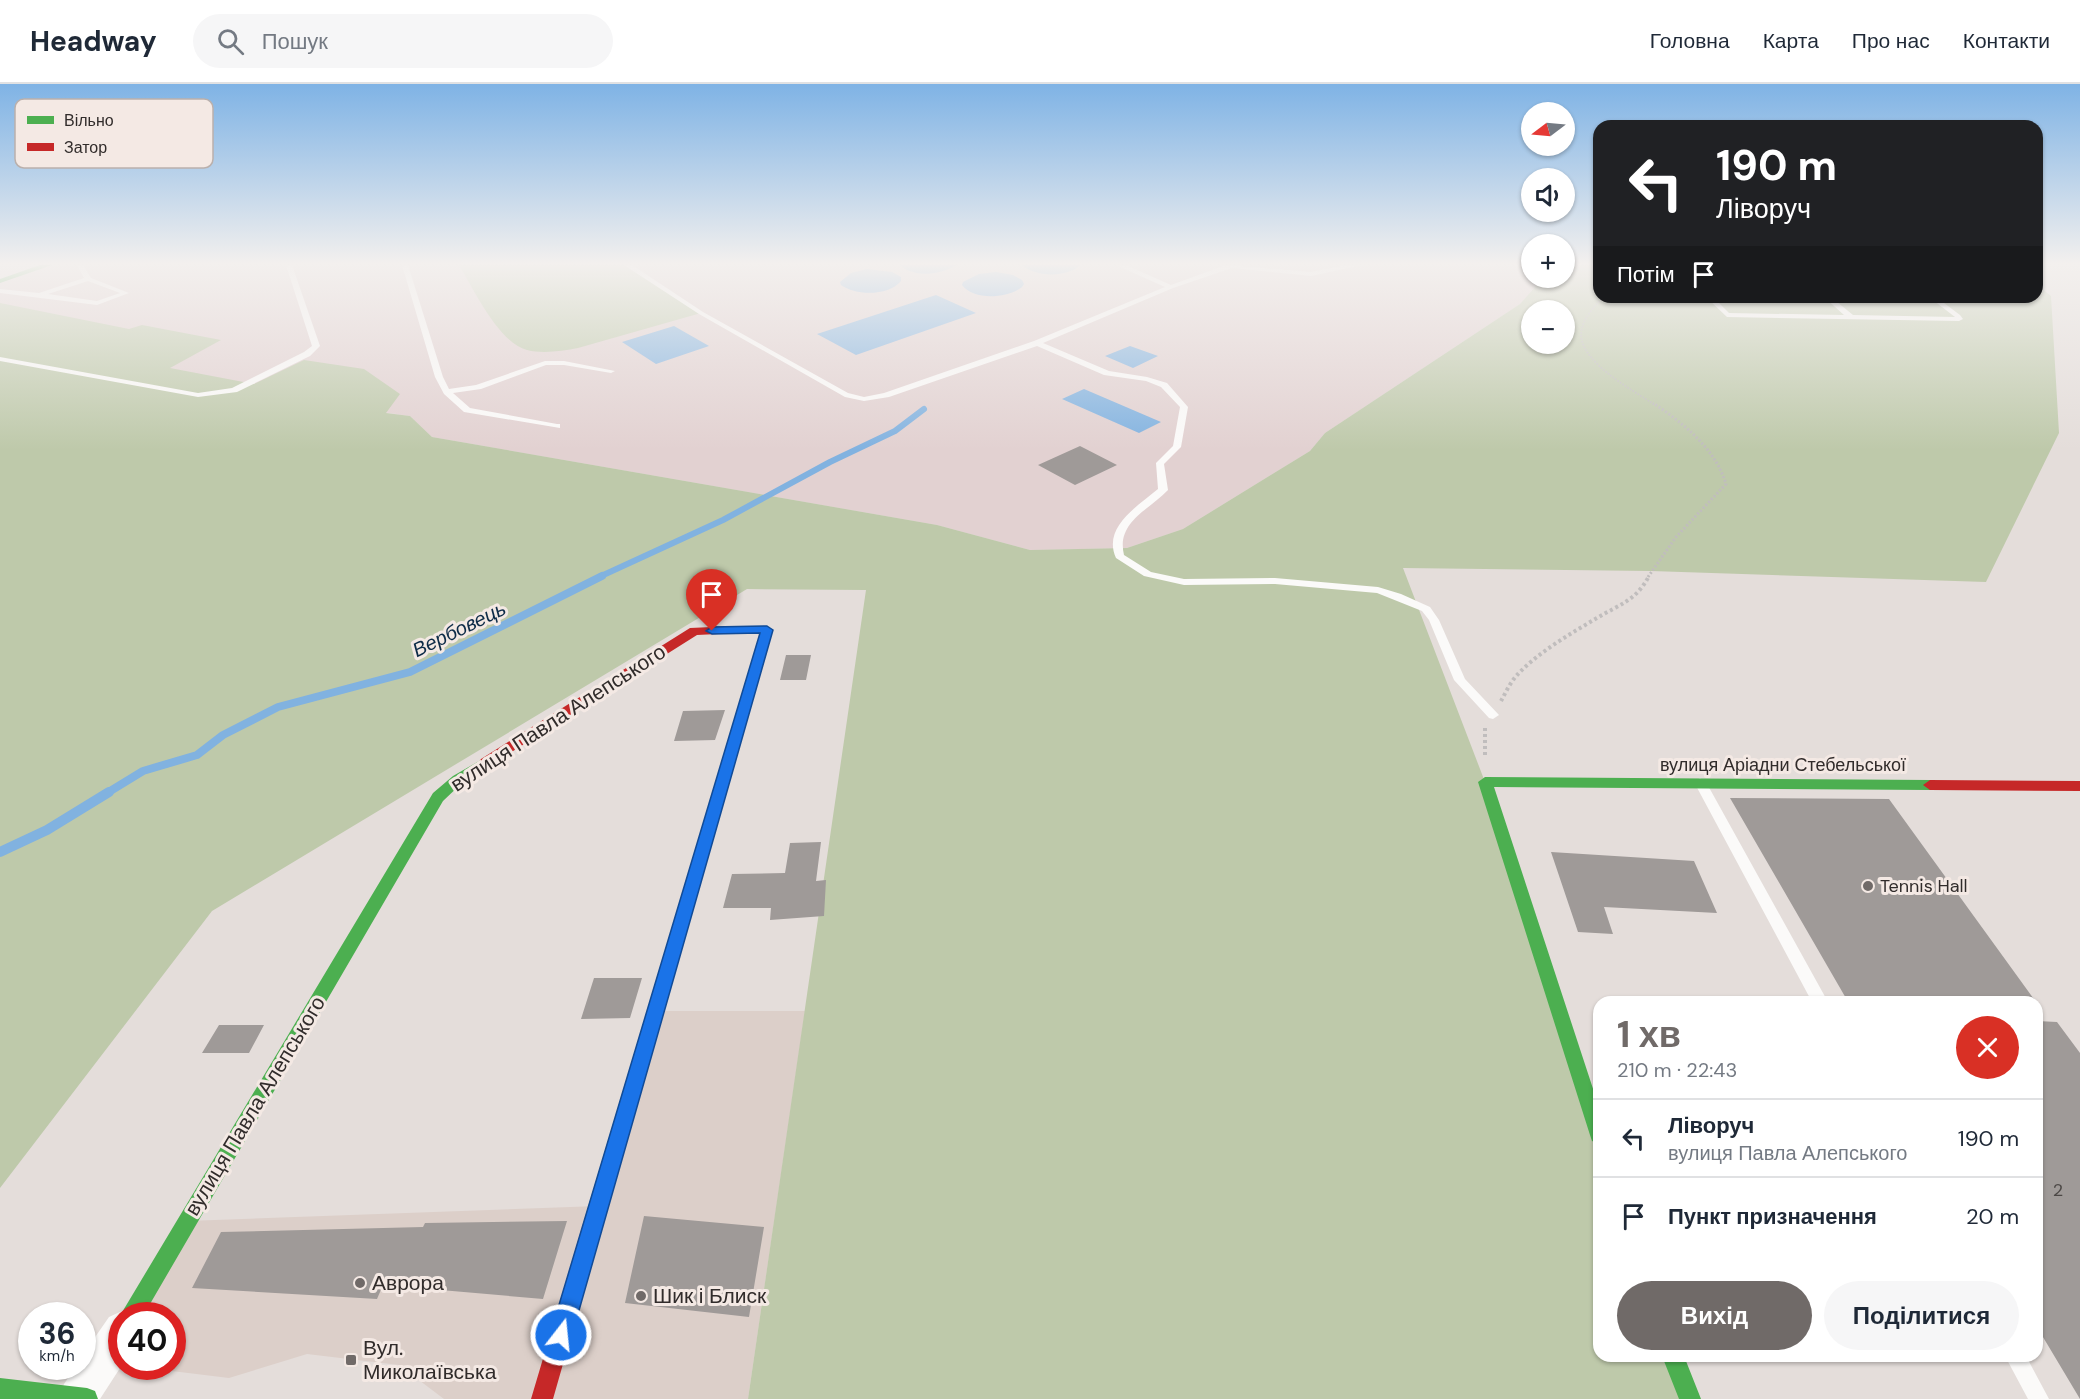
<!DOCTYPE html>
<html lang="uk">
<meta charset="utf-8">
<style>
body{margin:0;font-family:"DM Sans",sans-serif;background:#f6f6f7;color:#1f2937;height:100vh;display:flex;flex-direction:column;font-size:22px;white-space:nowrap}
*{box-sizing:border-box;margin:0}
p{font-size:20px;color:#747a83}
.icon{flex:none;width:33px;height:33px;fill:none;stroke:currentColor;stroke-width:2;stroke-linecap:round;stroke-linejoin:round}
.map{position:relative;flex:1;overflow:hidden}
.sheet{position:absolute;left:1593px;top:912px;width:450px;height:366px;display:flex;flex-direction:column;background:#fff;border-radius:18px;box-shadow:0 2px 4px #0004}
.sheet>*{flex:none}
.top-card{position:absolute;left:1593px;top:36px;width:450px;height:183px;border-radius:18px;box-shadow:0 2px 4px #0004;background:#202124;color:#fff;overflow:hidden}
.needle{width:39px;rotate:254deg}
.buttons{position:absolute;left:1521px;top:18px;display:grid;gap:12px}
.buttons a{display:grid;place-items:center;width:54px;height:54px;border-radius:50%;background:#fff;box-shadow:0 2px 4px #0004;font-size:30px}
.speed{position:absolute;left:18px;top:1218px;display:flex;gap:12px;font-size:30px;font-weight:700;text-align:center}
.speed>*{display:grid;place-content:center;width:78px;height:78px;border-radius:50%;background:#fff;box-shadow:0 2px 4px #0004;line-height:1}
.speed small{font-size:15px;font-weight:400}
.speed .limit{border:9px solid #d22;background:#fff;color:#111}
.pin{position:absolute;display:grid;place-items:center;width:51px;height:51px;color:#fff;margin:-62px -26px;border-radius:50% 50% 50% 0;rotate:-45deg;box-shadow:0 0 6px #0007}
.pin .icon{rotate:45deg}
.me{position:absolute;width:66px;margin:-33px;rotate:16deg;stroke-linejoin:round;filter:drop-shadow(0 0 4px #0008)}
.turn{display:flex;align-items:center;gap:21px;height:126px;padding:0 24px;font-size:27px}
.turn .icon{width:78px;height:78px;stroke-width:2.5}
.turn b{display:block;font-size:42px;line-height:51px}
.then{display:flex;align-items:center;height:57px;padding:0 24px;background:#0003;gap:12px;font-size:22px}
.round{display:grid;place-items:center;flex:none;width:63px;height:63px;border-radius:32px;background:#f6f6f7}
.headline{display:flex;align-items:center;justify-content:space-between;height:102px;padding:0 24px}
h1{font-size:36px;font-weight:800;line-height:45px;color:#706a68}
.cta{display:flex;gap:12px;margin-top:auto;padding:12px 24px}
.cta a{flex:1;height:69px;border-radius:36px;background:#706a68;color:#fff;font-size:24px;font-weight:800;line-height:69px;text-align:center}
.cta a+a{background:#f6f6f7;color:#1f2937}
ul{padding:0;list-style:none}
li{display:flex;align-items:center;gap:18px;height:78px;padding:0 24px;border-top:2px solid #e0e1e3}
li div{flex:1}
li b{display:block;font-size:22px}
li em{font-style:normal}
header{display:flex;align-items:center;gap:36px;box-sizing:border-box;height:84px;padding:0 30px;background:#fff;border-bottom:2px solid #e0e1e3}
header strong{font-size:28px}
nav{display:flex;gap:33px;margin-inline-start:auto;font-size:21px}
.search{width:420px;height:54px;background:#f6f6f7;display:flex;align-items:center;gap:15px;box-sizing:border-box;padding:0 21px;border-radius:33px;color:#747a83;font-size:22px}
.map>svg:first-child{display:block}
.built{fill:#dccfc9}
.industrial{fill:#e2d1d1}
.green{fill:#bec9aa;fill-rule:evenodd}
.water{fill:#81b2e0}
.lines{fill:none;stroke-linecap:round;stroke-linejoin:round}
.stream-far2{stroke:#81b2e0;stroke-width:6}
.stream-far1{stroke:#81b2e0;stroke-width:8}
.stream{stroke:#81b2e0;stroke-width:10}
.building{fill:#9f9a98}
.path-far2{stroke:#c0bdbd;stroke-width:2;stroke-dasharray:1.5 1.5;stroke-linecap:butt}
.path-far1{stroke:#c0bdbd;stroke-width:3;stroke-dasharray:2 2;stroke-linecap:butt}
.path{stroke:#c0bdbd;stroke-width:4;stroke-dasharray:3 3;stroke-linecap:butt}
.lane{fill:#fbfaf9;fill-rule:evenodd}
.street{fill:#fbfaf9;fill-rule:evenodd}
.fast{fill:#4caf50;fill-rule:evenodd}
.jam{fill:#c62828;fill-rule:evenodd}
.route{fill:#1a73e8;stroke:#114b97;stroke-width:1.5}
.poi-dot{fill:#706a68;stroke:#f4e9e4;stroke-width:2}
.labels{text-anchor:middle;dominant-baseline:central;stroke-width:6;stroke-linejoin:round;paint-order:stroke}
.street-label{font-size:18px;fill:#312c2b;stroke:#f4e9e4}
.poi-label{font-size:18px;fill:#312c2b;stroke:#f4e9e4;text-anchor:start}
.near-number-label{font-size:18px;fill:#4c4846}
.water-label{font-size:20px;font-style:italic;fill:#0d2b47;stroke:#f4e9e4}
.near-street-label{font-size:21px;fill:#312c2b;stroke:#f4e9e4}
.near-poi-label{font-size:21px;fill:#312c2b;stroke:#f4e9e4;text-anchor:start}
.key{fill:#f4e9e4;stroke:#bab0ac;stroke-width:1.5}
.key-label{font-size:16px;fill:#312c2b}
</style>
<header>
<strong>Headway</strong>
<div class="search"><svg class="icon" aria-label="search" viewBox="0 0 24 24"><circle cx="10" cy="10" r="6"/><path d="M15 15l6 6"/></svg>Пошук</div>
<nav><a>Головна</a><a>Карта</a><a>Про нас</a><a>Контакти</a></nav>
</header>
<div class="map">
<svg width="2080" height="1315" viewBox="0 0 2080 1315">
<rect width="100%" height="100%" fill="#e4ddda"/>
<!-- built -->
<path class="built" d="M655,927h150l-57,388h-304l-45,-34 -92,-11 -78,24 -90,-11 33,-1v-50h-41l56,-95 411,-15z"/>
<!-- industrial -->
<path class="industrial" d="M48,181h1483l1,13h11l-23,26 -195,129 -15,18 -127,78 -56,19 -97,2 -93,-25 -505,-88 -22,-21 -176,-26 -234,-31v-78z"/>
<!-- green -->
<path class="green" d="M459,181h168l74,48 -123,35c-16,3 -35,6 -51,2 -28,-7 -53,-60 -68,-85z
M1565,181h34v32h438v-12l14,11 8,137 -73,149 -335,-11 -248,-3 82,214 114,353v221h72l14,43h-937l118,-809 -119,-1 -535,322 -212,277v-885l129,26 13,-4 79,15 -51,28 84,16 50,-24 60,9 36,25 -14,19 24,3 22,21 505,88 93,25 97,-2 56,-19 127,-78 15,-18 195,-129 23,-26h21zM1532,226h32v34h-32z"/>
<!-- water -->
<path class="water" d="M900,181h56c-14,10 -43,13 -56,0z
M1022,181h58c-13,13 -45,12 -58,0z
M867,185l25,3 9,5v4c-12,15 -45,15 -60,4l-1,-3 11,-9z
M996,188l17,3 9,5 2,4 -2,3c-14,11 -48,14 -60,-2l1,-3 16,-8z
M936,211l40,18 -120,42 -39,-21z
M674,242l35,20 -53,18 -34,-22z
M1130,262l28,10 -25,12 -28,-12z
M1084,305l77,33 -22,11 -77,-34z"/>
<g class="lines">
<!-- stream-far2 -->
<path class="stream-far2" d="M599,493l124,-57 107,-58 65,-31 29,-22"/>
<!-- stream-far1 -->
<path class="stream-far1" d="M107,709l36,-22 54,-16 26,-20 55,-28 132,-35 192,-96"/>
<!-- stream -->
<path class="stream" d="M0,768l47,-22 62,-38"/>
</g>
<!-- building -->
<path class="building" d="M1080,362l37,19 -42,20 -37,-20z
M786,571h25l-5,25h-26z
M725,626l-10,30 -41,1 9,-30z
M1730,714l159,1 147,203 -189,-2z
M821,758l-5,39 10,-1 -2,36 -54,4 1,-12h-48l9,-34 53,-1 5,-30z
M1551,768l143,9 23,52 -113,-6 9,27 -35,-2z
M594,894h48l-12,40 -49,1z
M2037,937l20,1 23,31v346l-43,-72z
M219,941h45l-15,28h-47z
M644,1132l120,11 -15,90 -124,-14z
M567,1137l-24,78 -160,-14 -6,14 -185,-11 29,-56 202,-5 2,-4z"/>
<g class="lines">
<!-- path-far2 -->
<path class="path-far2" d="M1603,213c-8,9 -18,19 -21,31 -9,31 51,62 73,77"/>
<!-- path-far1 -->
<path class="path-far1" d="M1648,493l28,-40 50,-53c-11,-36 -43,-61 -73,-81"/>
<!-- path -->
<path class="path" d="M1501,617c5,-9 10,-20 17,-27 22,-23 52,-40 79,-56 23,-14 39,-17 52,-42
M1485,644v29"/>
<!-- lane -->
<path class="lane" d="M77,181h6l8,13 38,15 -32,12 -97,-12v-4l39,4 45,-15zM88,197l32,12 -23,8 -49,-7z
M286,181h6l28,81 -10,10 -73,36 -39,5 -198,-36v-4l198,36 34,-5 72,-36 8,-6z
M402,181h6l35,112 6,12 27,-4 69,-24h19l51,10 -4,2 -47,-8h-18l-65,24 -28,4 17,15 87,16h3v4l-96,-16 -20,-18 -9,-17z
M624,181h8l71,47 145,81 16,4 20,-4 150,-52 131,-54 -49,-22h10l45,20 55,-20 85,7 35,-7h16l-51,11 -79,-8 -59,20 -130,55 66,28 38,6 20,6 21,24 -7,40 -17,17 4,26c-19,20 -52,32 -44,65l27,17 33,7 91,-1 103,9 23,7 29,13 9,13 26,59 34,36 -6,4 -4,-1 -35,-38 -25,-60 -7,-9 -45,-18 -102,-9 -91,1 -40,-9 -28,-18c-14,-31 22,-52 42,-69l-2,-26 17,-17 7,-39 -19,-20 -15,-6 -42,-6 -67,-29 -148,51 -25,4 -19,-4 -146,-83z
M1706,213h7l16,16 115,2 -20,-18h7l22,18 102,2 -26,-20h7l24,18 3,4 -4,2 -232,-4z
M1700,694l6,4 122,220h-16l-118,-220z
M2005,1272h21l23,43h-21z"/>
<!-- street -->
<path class="street" d="M122,1227l11,5h-11v49l-22,34h-41l5,-15 12,-18h6v-10l27,-39z"/>
<!-- fast -->
<path class="fast" d="M40,181h12l-52,18v-4z
M734,542h33l6,4 -170,594 -3,7 -7,3 -7,-3 -3,-7 177,-590 -30,-1 -2,-3z
M486,673l5,2 2,3 -2,3 -28,17 -20,19 -300,515h-21v2l-2,-2 4,-7 309,-516 20,-17z
M1485,693l445,3 7,5 -7,5 -436,-3 105,320v37l-7,-3 -2,-6 -112,-353z
M1662,1272h22l17,43h-22z
M0,1294l87,10 8,3 3,8h-98z"/>
<!-- jam -->
<path class="jam" d="M734,542l6,4 -2,3 -41,2 -206,130h-10l-2,-3 2,-3 209,-131z
M1930,696l150,1v10l-150,-1 -7,-5z
M593,1130l7,3 3,7 -50,175h-22l52,-175 3,-7z"/>
</g>
<!-- sky -->
<linearGradient id="sky" x2="0" y2="1"><stop stop-color="#7fb3e5"/><stop offset="0.49" stop-color="#f3f0ee"/><stop offset="1" stop-color="#f3f0ee" stop-opacity="0"/></linearGradient>
<rect width="2080" height="366" fill="url(#sky)"/>
<!-- route -->
<path class="route" d="M767,542l6,4 -201,705 -4,7 -7,3 -8,-3 -3,-7 210,-702 -48,1 -6,-3 6,-4z"/>
<!-- markers -->
<g class="poi-dot">
<circle cx="1868" cy="802" r="6"/>
<circle cx="360" cy="1199" r="6"/>
<circle cx="641" cy="1212" r="6"/>
<rect x="345" y="1270" width="12" height="12" rx="3"/>
</g>
<g class="labels">
<!-- street labels -->
<g class="street-label">
<text x="1783" y="681">вулиця Аріадни Стебельської</text>
</g>
<!-- poi labels -->
<g class="poi-label">
<text x="1880" y="802">Tennis Hall</text>
</g>
<!-- near-number labels -->
<g class="near-number-label">
<text x="2058" y="1106">2</text>
</g>
<!-- water labels -->
<g class="water-label">
<text transform="translate(459 545) rotate(-26)">Вербовець</text>
</g>
<!-- near-street labels -->
<g class="near-street-label">
<text transform="translate(558 634) rotate(-33)">вулиця Павла Алепського</text>
<text transform="translate(255 1022) rotate(-59)">вулиця Павла Алепського</text>
</g>
<!-- near-poi labels -->
<g class="near-poi-label">
<text x="372" y="1199">Аврора</text>
<text x="653" y="1212">Шик і Блиск</text>
<text x="363" y="1264">Вул.<tspan x="363" dy="24">Миколаївська</tspan></text>
</g>
</g>
<!-- legend -->
<rect x="15" y="15" width="198" height="69" rx="9" class="key"/>
<rect x="27" y="32" width="27" height="8" fill="#4caf50"/>
<rect x="27" y="59" width="27" height="8" fill="#c62828"/>
<g class="key-label">
<text x="64" y="42">Вільно</text>
<text x="64" y="69">Затор</text>
</g>
</svg>
<div class="buttons">
<a><svg class="needle" viewBox="-14 -14 28 28"><path d="M0-13l5 13h-10z" fill="#e53935"/><path d="M0 13l5-13h-10z" fill="#747a83"/></svg></a>
<a><svg class="icon" aria-label="sound" viewBox="0 0 24 24"><path d="M4 9h4l5-4v14l-5-4H4zM17 9q2 3 0 6"/></svg></a>
<a>+</a>
<a>−</a>
</div>
<div class="speed"><div>36<small>km/h</small></div><div class="limit">40</div></div>
<div class="pin" style="left:712px;top:547px;background:#d93025"><svg class="icon" aria-label="arrive" viewBox="0 0 24 24"><path d="M6 21V4h12l-3 4 3 4H6"/></svg></div>
<svg class="me" style="left:561px;top:1251px" viewBox="-20 -20 40 40"><circle r="17" fill="#1a73e8" stroke="#fff" stroke-width="3"/><path d="M0-11L8 9 0 5-8 9z" fill="#fff"/></svg>
<div class="top-card">
<div class="turn"><svg class="icon" aria-label="left" viewBox="0 0 24 24"><path d="M17 20v-9H6M10 6l-5 5 5 5"/></svg><div><b>190 m</b>Ліворуч</div></div>
<div class="then">Потім<svg class="icon" aria-label="arrive" viewBox="0 0 24 24"><path d="M6 21V4h12l-3 4 3 4H6"/></svg></div>
</div>
<section class="sheet">
<div class="headline"><div><h1>1 хв</h1><p>210 m · 22:43</p></div><a class="round" style="background:#d93025;color:#fff"><svg class="icon" aria-label="close" viewBox="0 0 24 24"><path d="M6 6l12 12M18 6L6 18"/></svg></a></div>
<ul>
<li><svg class="icon" aria-label="left" viewBox="0 0 24 24"><path d="M17 20v-9H6M10 6l-5 5 5 5"/></svg><div><b>Ліворуч</b><p>вулиця Павла Алепського</p></div><em>190 m</em></li>
<li><svg class="icon" aria-label="arrive" viewBox="0 0 24 24"><path d="M6 21V4h12l-3 4 3 4H6"/></svg><div><b>Пункт призначення</b></div><em>20 m</em></li>
</ul>
<div class="cta"><a>Вихід</a><a>Поділитися</a></div>
</section>
</div>
